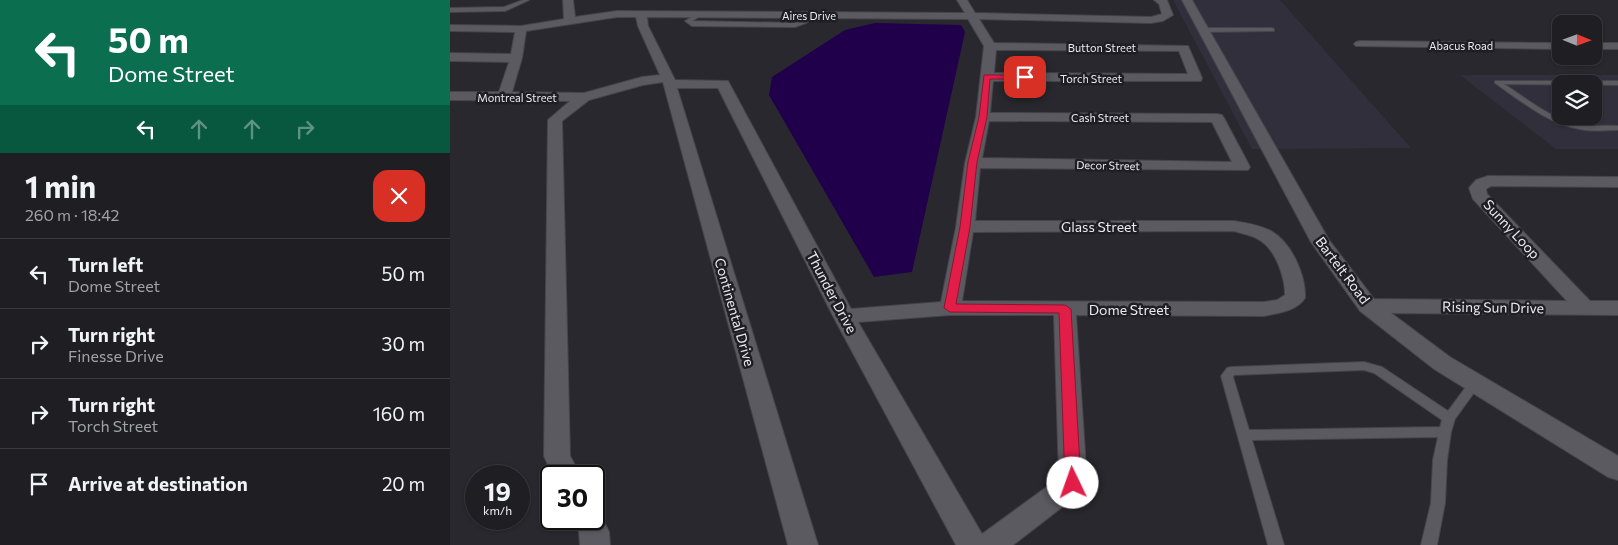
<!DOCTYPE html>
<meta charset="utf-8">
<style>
body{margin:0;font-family:Commissioner,sans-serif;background:#2c2b2f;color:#f1f3f6;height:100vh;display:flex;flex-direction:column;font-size:19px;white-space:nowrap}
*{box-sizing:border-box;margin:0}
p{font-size:16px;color:#a1a2a5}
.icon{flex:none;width:28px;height:28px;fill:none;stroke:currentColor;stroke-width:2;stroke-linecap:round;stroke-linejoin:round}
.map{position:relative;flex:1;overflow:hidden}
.drawer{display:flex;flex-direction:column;background:#1f1e22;width:450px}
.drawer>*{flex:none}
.hud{background:#0b6e4f;color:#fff;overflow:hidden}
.needle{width:32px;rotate:91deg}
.tools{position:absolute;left:1102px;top:15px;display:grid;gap:10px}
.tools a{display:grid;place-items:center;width:50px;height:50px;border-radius:10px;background:#1f1e22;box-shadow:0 1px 4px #0004,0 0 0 1px #3c3c40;font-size:25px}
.speed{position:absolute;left:15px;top:465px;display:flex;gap:10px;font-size:25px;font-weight:700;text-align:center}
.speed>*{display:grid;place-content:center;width:65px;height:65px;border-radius:50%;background:#1f1e22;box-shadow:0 1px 4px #0004,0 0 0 1px #3c3c40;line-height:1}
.speed small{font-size:12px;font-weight:400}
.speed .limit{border:2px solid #111;border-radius:8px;background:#fff;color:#111}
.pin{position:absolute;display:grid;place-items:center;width:42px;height:42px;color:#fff;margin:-21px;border-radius:10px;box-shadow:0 2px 8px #0006}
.me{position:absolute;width:55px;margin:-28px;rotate:357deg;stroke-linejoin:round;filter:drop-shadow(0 0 4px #0008)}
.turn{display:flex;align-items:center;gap:18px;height:105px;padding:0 25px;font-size:22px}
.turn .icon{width:65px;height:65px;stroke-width:2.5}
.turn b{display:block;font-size:35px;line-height:42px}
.lanes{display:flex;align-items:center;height:48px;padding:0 25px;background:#0003;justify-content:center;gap:25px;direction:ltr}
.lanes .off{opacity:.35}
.round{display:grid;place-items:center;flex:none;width:52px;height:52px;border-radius:15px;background:#2c2b2f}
.overview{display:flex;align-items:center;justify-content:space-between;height:85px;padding:0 25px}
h1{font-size:30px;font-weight:700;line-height:38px}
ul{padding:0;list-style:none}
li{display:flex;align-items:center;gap:15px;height:70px;padding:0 25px;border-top:1px solid #3c3c40}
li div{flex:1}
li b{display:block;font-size:19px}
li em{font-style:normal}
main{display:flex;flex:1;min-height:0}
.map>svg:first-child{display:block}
.built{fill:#312f3b;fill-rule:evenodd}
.water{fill:#20004b}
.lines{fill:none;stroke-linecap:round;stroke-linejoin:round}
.service-casing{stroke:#46444a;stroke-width:2}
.minor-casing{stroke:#46444a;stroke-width:2}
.service{fill:#5b5a61;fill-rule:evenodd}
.minor{fill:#5b5a61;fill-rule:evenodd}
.route{fill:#e11d48;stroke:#92132f}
.labels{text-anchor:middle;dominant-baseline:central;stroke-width:5;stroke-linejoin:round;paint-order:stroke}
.far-street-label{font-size:11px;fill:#eae9ed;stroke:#1f1e24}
.street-label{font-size:14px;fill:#eae9ed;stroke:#1f1e24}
</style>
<main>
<section class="drawer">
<div class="hud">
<div class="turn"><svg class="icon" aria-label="left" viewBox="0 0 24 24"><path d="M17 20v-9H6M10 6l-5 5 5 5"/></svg><div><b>50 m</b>Dome Street</div></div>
<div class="lanes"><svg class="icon" aria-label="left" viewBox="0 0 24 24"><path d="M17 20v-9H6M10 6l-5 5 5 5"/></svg><svg class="icon off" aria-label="ahead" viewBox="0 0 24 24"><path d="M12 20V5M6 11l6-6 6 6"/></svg><svg class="icon off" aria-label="ahead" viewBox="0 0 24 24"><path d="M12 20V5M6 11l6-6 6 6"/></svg><svg class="icon off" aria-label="right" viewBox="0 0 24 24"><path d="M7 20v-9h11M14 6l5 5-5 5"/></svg></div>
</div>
<div class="overview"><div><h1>1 min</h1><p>260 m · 18:42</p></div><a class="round" style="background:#d93025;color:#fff"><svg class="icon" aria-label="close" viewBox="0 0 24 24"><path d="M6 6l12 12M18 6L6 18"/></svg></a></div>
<ul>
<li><svg class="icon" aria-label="left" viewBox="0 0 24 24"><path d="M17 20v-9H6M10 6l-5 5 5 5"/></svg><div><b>Turn left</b><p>Dome Street</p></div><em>50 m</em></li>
<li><svg class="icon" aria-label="right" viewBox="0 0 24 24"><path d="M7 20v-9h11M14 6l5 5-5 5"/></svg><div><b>Turn right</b><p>Finesse Drive</p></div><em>30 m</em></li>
<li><svg class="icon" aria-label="right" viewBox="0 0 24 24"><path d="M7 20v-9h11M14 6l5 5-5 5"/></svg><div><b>Turn right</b><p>Torch Street</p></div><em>160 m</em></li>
<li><svg class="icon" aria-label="arrive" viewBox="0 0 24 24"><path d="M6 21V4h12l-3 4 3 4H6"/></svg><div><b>Arrive at destination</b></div><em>20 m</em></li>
</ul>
</section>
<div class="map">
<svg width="1168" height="545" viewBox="0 0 1168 545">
<rect width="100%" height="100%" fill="#29282e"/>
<!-- built -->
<path class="built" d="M723,0h107l131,148 -159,1z
M1010,75h158v74h-62zM1111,84h33v32h-33z"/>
<!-- water -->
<path class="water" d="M425,23l86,2 4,7 -53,240 -38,5 -105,-182 3,-18 73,-47z"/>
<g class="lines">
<defs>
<path id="service" d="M73,0h6l-24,11 -55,1v-4l54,-1z
M250,12l3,2 -1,1 -10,6 103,2 7,-2 10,-7 5,1 -11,8 -11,4 -103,-1 -7,-5z
M822,28l2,1v2l-69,1 -3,-2 3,-2z
M1045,81h123v4l-114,-1c23,15 47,35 75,41 13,2 26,0 39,1v4c-13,0 -26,2 -39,-1 -32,-6 -58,-28 -84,-46z
M914,362l18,5 66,44 23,-31 4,-1 4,1 2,3 -26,36 -4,13 -4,28 -2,43 -8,42h-16l10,-42 2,-43 5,-23 -186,3 32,105h-16l-47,-169 6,-8 4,-1zM914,370l10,3 68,47 -2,7 -191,3 -16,-53 1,-2z"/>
<path id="minor" d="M113,0h10l2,17 42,-6 348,2 -8,-13h10l8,13 176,4 11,-3 -3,-10 -5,-4h13l6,15 -10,6 -12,2 -172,-4 15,24 194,3 14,32 -1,3h-208l-3,32 227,1 5,1 2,3 26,49 -2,3 -268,-2 -5,53h259c12,2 26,4 37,10 21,12 35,45 34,67 -8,13 -27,15 -41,18l-188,-1 11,168 -4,8 -70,54h-57l-123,-229 -115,-228h-41l141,457h-30l-125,-463 -20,3 -54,15 -27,21 8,335 11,20h-28l-9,-20 4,-336 22,-19 -120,-1v-8h49l10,-30 -59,-1v-8l61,1 4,-22 -65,-1v-6l71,1 43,-7zM167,17h19l2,9 22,49 -18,2 -58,16 -72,-1 10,-34 4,-27zM197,17l321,2 16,27 -8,71 -11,46 -9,64 -15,75 -90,7 -123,-228 -53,-1 -27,-54zM546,50l183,1 9,23 -194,-1zM539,121l223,1 20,40 -250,-4zM784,231c9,3 19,4 27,10 15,10 24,36 24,54l-8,5 -13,2 -302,-1 11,-69zM500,315h104l5,163 -77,56 -124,-212z
M732,0h10l137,240 45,59 193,2 -94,-102 -4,-11 7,-8 12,-4 130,1v10l-127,-1 -5,3 1,5 103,107h28v14l-227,-2 59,44 168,99v24l-10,-3 -174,-108 -74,-58 -49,-69z
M910,41l201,2v6l-205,-3 -2,-2 2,-2z
M1144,43h24v6h-24z
M144,509l4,1 11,22 1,13h-30l-1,-13 -6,-13h21z"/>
</defs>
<!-- service casing -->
<use href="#service" class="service-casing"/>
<!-- minor casing -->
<use href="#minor" class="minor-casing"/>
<!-- service -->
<use href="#service" class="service"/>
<!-- minor -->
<use href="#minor" class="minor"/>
</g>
<!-- route -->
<path class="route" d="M534,75h41l3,2 -3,2h-35l-3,38 -10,45 -7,65 -14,77 109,1 6,4 10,174 -2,5 -6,2 -5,-2 -3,-5 -6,-170 -109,-1 -6,-4 16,-81 8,-65 11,-45z"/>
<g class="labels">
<!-- far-street labels -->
<g class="far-street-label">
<text x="359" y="15">Aires Drive</text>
<text x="1011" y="45">Abacus Road</text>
<text x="652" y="47">Button Street</text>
<text x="641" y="78">Torch Street</text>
<text x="67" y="97">Montreal Street</text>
<text x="650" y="117">Cash Street</text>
<text transform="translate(658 165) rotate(1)">Decor Street</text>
</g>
<!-- street labels -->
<g class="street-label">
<text x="649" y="226">Glass Street</text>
<text transform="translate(1062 229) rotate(47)">Sunny Loop</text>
<text transform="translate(893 270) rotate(53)">Bartelt Road</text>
<text transform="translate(382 292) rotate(62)">Thunder Drive</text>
<text transform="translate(1043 307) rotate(1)">Rising Sun Drive</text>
<text x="679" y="309">Dome Street</text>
<text transform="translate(285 312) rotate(74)">Continental Drive</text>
</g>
</g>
</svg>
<div class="tools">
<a><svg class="needle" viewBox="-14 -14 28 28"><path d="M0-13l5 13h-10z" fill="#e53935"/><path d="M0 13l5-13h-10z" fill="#a1a2a5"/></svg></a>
<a><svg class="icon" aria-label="layers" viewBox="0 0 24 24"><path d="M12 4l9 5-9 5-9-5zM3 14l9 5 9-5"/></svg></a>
</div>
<div class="speed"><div>19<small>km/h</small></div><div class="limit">30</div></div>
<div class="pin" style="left:575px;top:77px;background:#d93025"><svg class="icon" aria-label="arrive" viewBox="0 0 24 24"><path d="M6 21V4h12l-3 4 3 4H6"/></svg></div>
<svg class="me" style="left:623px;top:483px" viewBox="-20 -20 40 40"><circle r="19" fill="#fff"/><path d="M0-13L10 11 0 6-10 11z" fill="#e11d48"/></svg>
</div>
</main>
